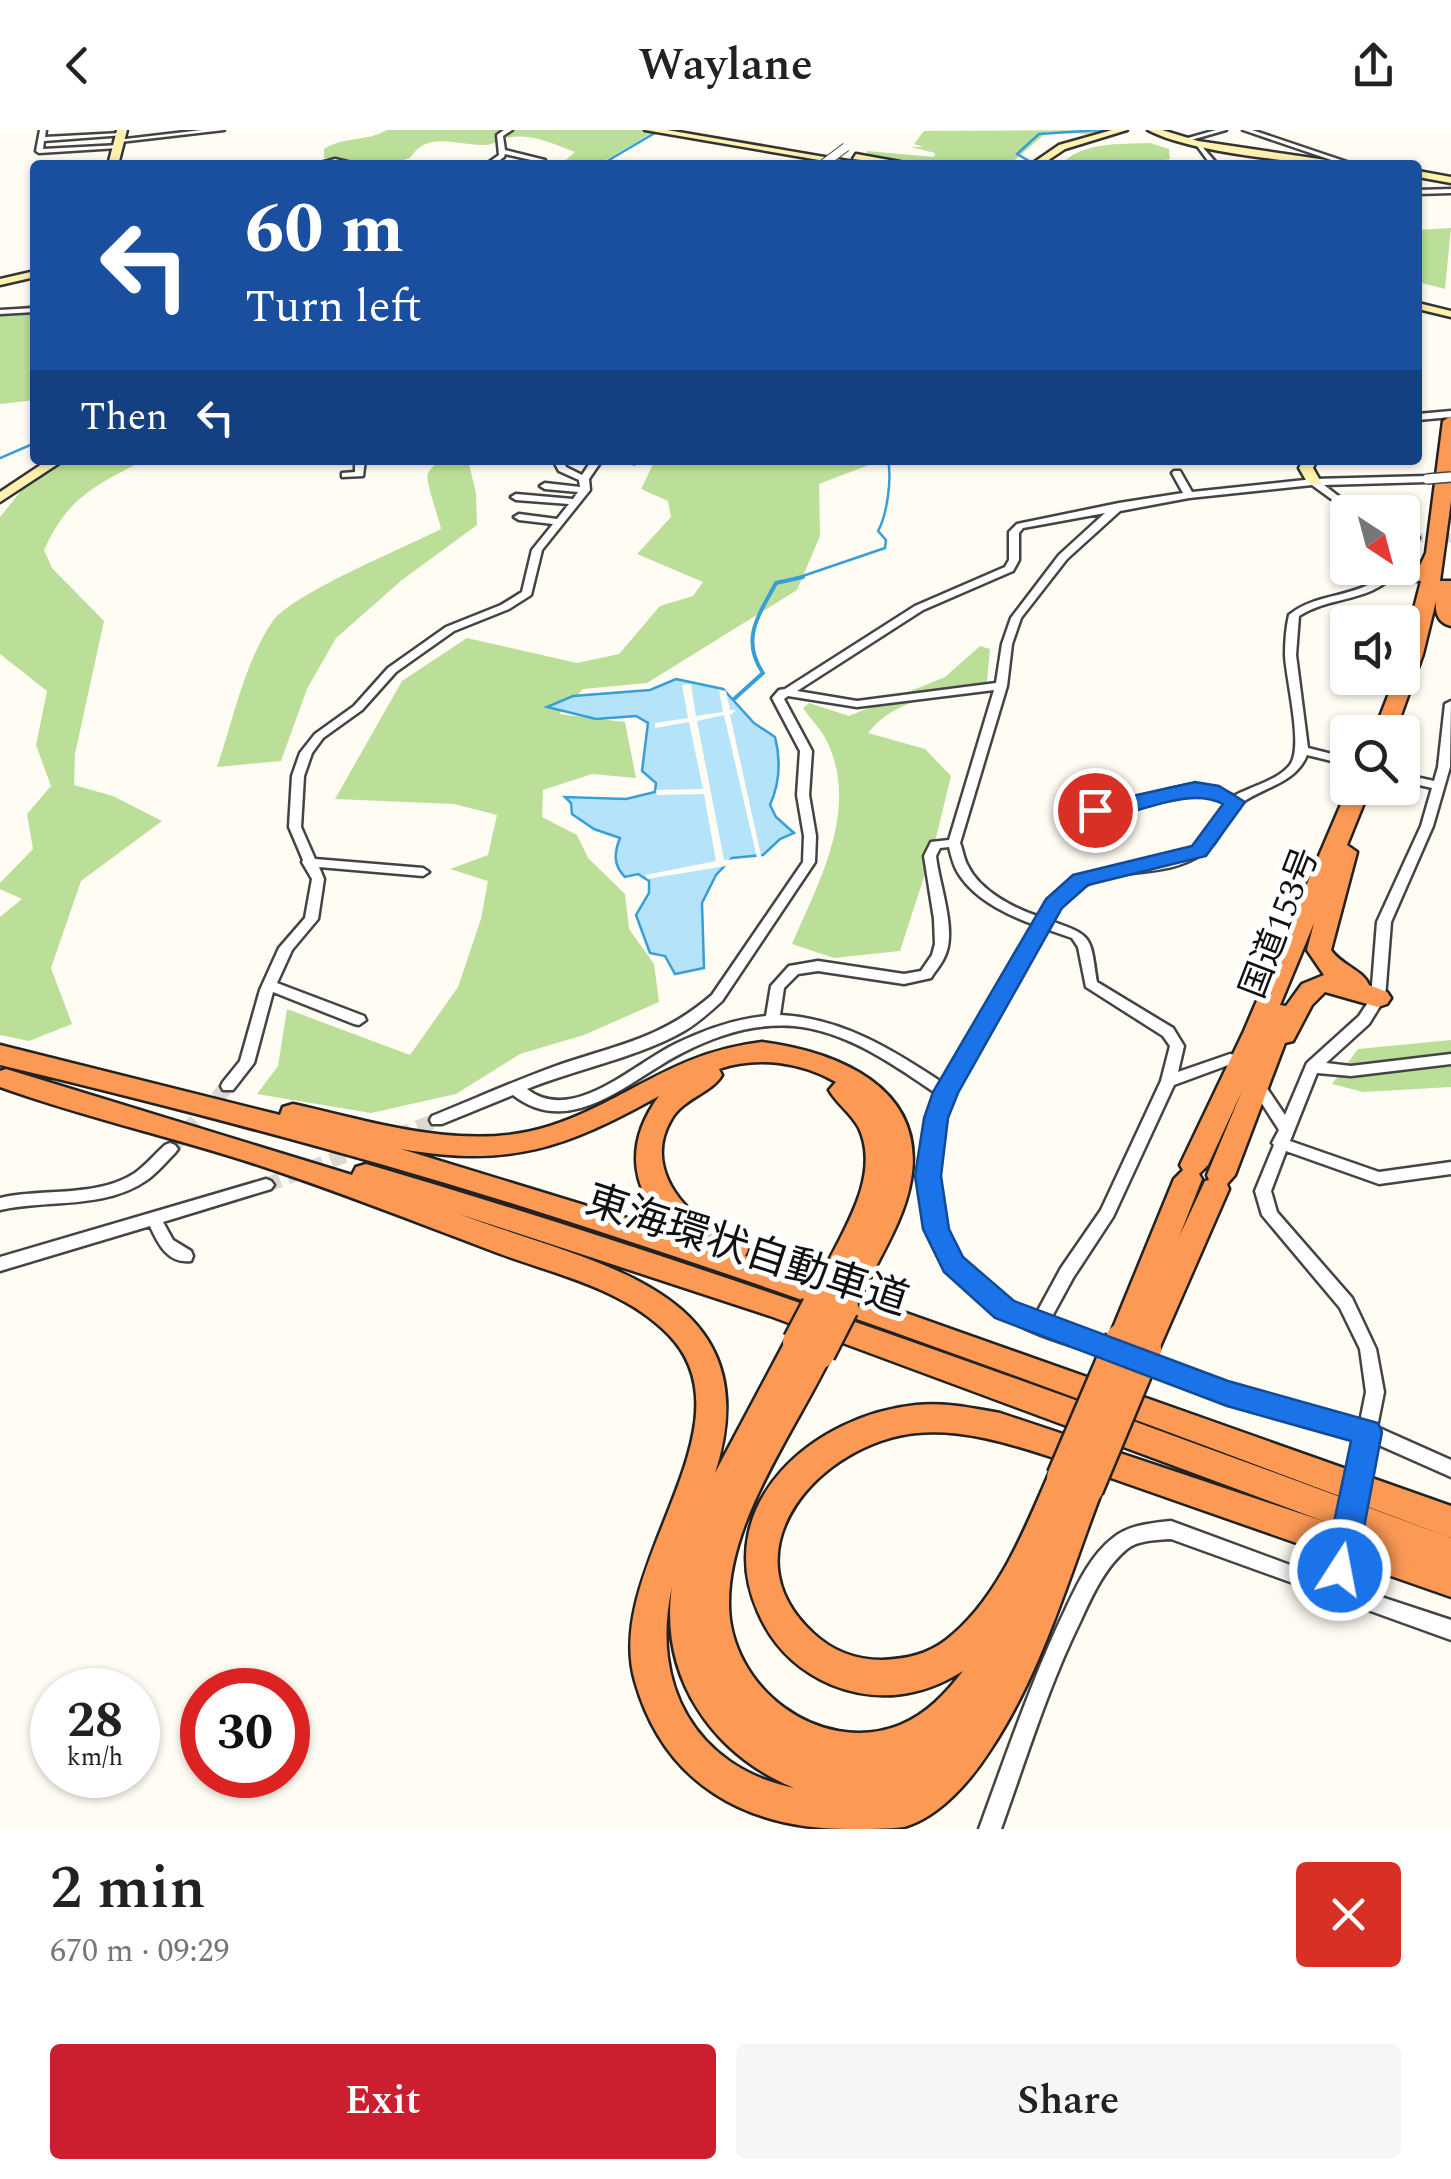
<!DOCTYPE html>
<meta charset="utf-8">
<style>
body{margin:0;font-family:Spectral,"Noto Sans JP",serif;background:#f6f6f6;color:#222;height:100vh;display:flex;flex-direction:column;font-size:38px;white-space:nowrap}
*{box-sizing:border-box;margin:0}
p{font-size:32px;color:#767676}
.icon{flex:none;width:55px;height:55px;fill:none;stroke:currentColor;stroke-width:2;stroke-linecap:round;stroke-linejoin:round}
.map{position:relative;height:1699px;overflow:hidden}
.panel{display:flex;flex-direction:column;background:#fff;flex:1}
.panel>*{flex:none}
.banner{position:absolute;left:30px;top:30px;width:1392px;height:305px;border-radius:10px;box-shadow:0 2px 8px #0004;background:#1a4fa0;color:#fff;overflow:hidden}
.needle{width:65px;rotate:144deg}
.controls{position:absolute;left:1330px;top:365px;display:grid;gap:20px}
.controls a{display:grid;place-items:center;width:90px;height:90px;border-radius:10px;background:#fff;box-shadow:0 2px 8px #0004;font-size:50px}
.speed{position:absolute;left:30px;top:1538px;display:flex;gap:20px;font-size:50px;font-weight:700;text-align:center}
.speed>*{display:grid;place-content:center;width:130px;height:130px;border-radius:50%;background:#fff;box-shadow:0 2px 8px #0004;line-height:1}
.speed small{font-size:25px;font-weight:400}
.speed .limit{border:15px solid #d22;background:#fff;color:#111}
.pin{position:absolute;display:grid;place-items:center;width:85px;height:85px;color:#fff;margin:-42px;border:5px solid #fff;border-radius:50%;box-shadow:0 2px 10px #0007}
.me{position:absolute;width:110px;margin:-55px;rotate:11deg;stroke-linejoin:round;filter:drop-shadow(0 0 8px #0008)}
.turn{display:flex;align-items:center;gap:35px;height:210px;padding:0 50px;font-size:45px}
.turn .icon{width:130px;height:130px;stroke-width:2.5}
.turn b{display:block;font-size:70px;line-height:85px}
.then{display:flex;align-items:center;height:95px;padding:0 50px;background:#0003;gap:20px;font-size:38px}
.round{display:grid;place-items:center;flex:none;width:105px;height:105px;border-radius:10px;background:#f6f6f6}
.summary{display:flex;align-items:center;justify-content:space-between;height:170px;padding:0 50px}
h1{font-size:60px;font-weight:600;line-height:75px}
.cta{display:flex;gap:20px;margin-top:auto;padding:20px 50px}
.cta a{flex:1;height:115px;border-radius:10px;background:#cb1e2f;color:#fff;font-size:40px;font-weight:600;line-height:115px;text-align:center}
.cta a+a{background:#f6f6f6;color:#222}
header{display:flex;justify-content:space-between;align-items:center;height:130px;padding:0 50px;background:#fff;font-size:45px;font-weight:600}
.map>svg:first-child{display:block}
.forest{fill:#bbdf98}
.water{fill:#b5e4fa;stroke:#379ed6;stroke-width:2.5}
.pier{fill:#fffcf4;fill-rule:evenodd}
.lines{fill:none;stroke-linecap:round;stroke-linejoin:round}
.stream-far1{stroke:#379ed6;stroke-width:2.5}
.stream{stroke:#379ed6;stroke-width:4}
.street-tunnel-far1{stroke:#dbd9d2;stroke-width:9;stroke-dasharray:9 5;stroke-linecap:butt}
.street-tunnel{stroke:#dbd9d2;stroke-width:15;stroke-dasharray:15 8;stroke-linecap:butt}
.street-casing{stroke:#444;stroke-width:5}
.secondary-casing{stroke:#333;stroke-width:5}
.highway-casing{stroke:#222;stroke-width:5}
.street{fill:#fff;fill-rule:evenodd}
.secondary{fill:#fff2af;fill-rule:evenodd}
.highway{fill:#fc9955;fill-rule:evenodd}
.street-bridge-far2-casing{stroke:#444;stroke-width:10;stroke-linecap:butt}
.street-bridge-far1-casing{stroke:#444;stroke-width:12;stroke-linecap:butt}
.street-bridge-casing{stroke:#444;stroke-width:24;stroke-linecap:butt}
.highway-bridge-far1-casing{stroke:#222;stroke-width:31;stroke-linecap:butt}
.highway-bridge-casing{stroke:#222;stroke-width:39;stroke-linecap:butt}
.street-bridge-far2{stroke:#fff;stroke-width:8}
.street-bridge-far1{stroke:#fff;stroke-width:9}
.street-bridge{stroke:#fff;stroke-width:19}
.highway-bridge-far1{stroke:#fc9955;stroke-width:26}
.highway-bridge{stroke:#fc9955;stroke-width:34}
.route{fill:#1a73e8;stroke:#114b97;stroke-width:2.5}
.labels{text-anchor:middle;dominant-baseline:central;stroke-width:10;stroke-linejoin:round;paint-order:stroke}
.street-label{font-size:35px;fill:#111;stroke:#fff}
.near-street-label{font-size:42px;fill:#111;stroke:#fff}
</style>
<header><svg class="icon" aria-label="back" viewBox="0 0 24 24"><path d="M15 5l-7 7 7 7"/></svg>Waylane<svg class="icon" aria-label="share" viewBox="0 0 24 24"><path d="M12 15V3M7 8l5-5 5 5M5 13v7h14v-7"/></svg></header>
<div class="map">
<svg width="1451" height="1699" viewBox="0 0 1451 1699">
<rect width="100%" height="100%" fill="#fffcf4"/>
<!-- forest -->
<path class="forest" d="M387,0h270l-51,30 2,5h-48l15,-13c-21,-8 -45,-20 -68,-14 -7,2 -14,7 -22,7 -29,1 -57,-15 -75,13l-17,5 -69,-5v-9c20,-13 43,-7 63,-19z
M1108,0l-20,4 -41,-2 -38,33h-95l-47,-9v-5l67,6 1,-4 -24,-6h12l-9,-3 10,-13z
M1150,13l19,6 1,10 -34,6h-75c19,-23 59,-21 89,-22z
M1451,98l-6,61 -27,-7v-52z
M35,173v97l-35,4v-92z
M65,330h79c-49,26 -76,37 -100,90l8,18 52,53 -29,133 -1,31 39,11 49,25 -81,60 -30,87 21,56 -43,17 -29,-6v-118l22,-18 -22,-10v-6l33,-34 -6,-35 24,-28 -15,-41 11,-54 -47,-37v-137l29,-36z
M437,330h31l8,33 1,32 -75,55 -66,58 -29,51 -26,72 -64,6c16,-47 27,-103 55,-145 19,-28 134,-75 169,-93 -2,-12 -17,-49 -13,-56 3,-5 7,-8 9,-13z
M655,330h227l-63,24 1,52 -23,54 -150,93 -64,6 -24,25 66,8 11,56 -44,-4 -49,16 -1,27 35,18 11,23 37,36 4,35 25,35 5,38 -75,33 -64,19 -64,40 -85,19 -114,-19 21,-28 9,-57 123,46 48,-68 23,-68 7,-38 -38,-12 38,-14 9,-40 -43,-11 -119,-5 67,-118 65,-43 110,25 42,-9 41,-48 33,-10 10,-14 -66,-28 34,-37 -3,-16 -27,-12z
M980,516l10,3 -4,42c-43,3 -90,6 -118,42l57,16 26,27 -17,70 -34,105 -66,7 -42,-14c26,-60 66,-132 37,-198 -5,-14 -18,-26 -26,-38l6,-5 40,13 96,-39z
M1451,910v47l-88,5 -31,-8 26,-35z"/>
<!-- water -->
<path class="water" d="M676,549l47,10 31,34 21,14c6,24 5,46 -5,68l6,12 18,16 -14,6 -17,16 -31,3 -16,17 -14,28 2,65 -29,6 -10,-18 -15,-3 -14,-38 13,-22v-12l-11,-7 -13,3c-12,-12 -11,-24 -5,-39l-26,-9 -22,-15 -1,-11 -6,-6 61,2 29,-7 1,-9 -14,-12 6,-48 -12,-7 -40,3 -49,-12 26,-11 77,-6z"/>
<!-- pier -->
<path class="pier" d="M691,554l5,32 27,-4 -4,-22 7,1 4,19h6l-6,5 32,145 -115,19 -2,-4 71,-14 -12,-67 -47,1 -1,-5 47,-1 -14,-67 -34,6v-5l33,-5 -6,-33zM724,585l33,143h-1l-32,2 -27,-139z"/>
<g class="lines">
<!-- stream-far1 -->
<path class="stream-far1" d="M611,35l-2,-5 51,-30
M1036,35l-19,-11 22,-20 62,-4
M0,328l35,-15
M791,450l94,-32 1,-8 -8,-9c9,-16 14,-52 10,-71"/>
<!-- stream -->
<path class="stream" d="M734,569l29,-26c-23,-34 -4,-58 13,-90l27,-6"/>
<!-- street-tunnel-far1 -->
<path class="street-tunnel-far1" d="M1414,408h37"/>
<!-- street-tunnel -->
<path class="street-tunnel" d="M396,1006l41,-16
M170,1019l58,-63
M266,1055l96,-36"/>
<defs>
<path id="street" d="M40,0h6l-1,7 76,-4 3,2 -80,6 -1,8 77,-4 -2,3 -79,5 -3,-2z
M202,0h22l-104,12 -3,-2z
M504,0h8l-9,6 2,14 40,10 1,5h-6v-3l-35,-8 -1,3 -11,8h-8l14,-10 -2,-20z
M1216,0h10l-42,12 -3,-2z
M1243,0h9l101,34 -7,1z
M1195,13h4l19,22h-7z
M335,29l21,5 1,1 -22,-2 -22,2z
M1451,59v4l-33,1v-4z
M35,178v4l-35,2v-4z
M1451,281v6l-33,3v-6z
M355,330h10l-2,16 -21,1v-4l13,-1z
M553,330h10l3,7 16,8 10,-15h10l-13,19 1,11 -48,60 -11,45 -22,14 -55,22 -58,41 -34,38 -39,28 -11,15 -8,23 -3,51 14,32 108,9 6,4 -6,4 -104,-9 5,12 -6,40 -26,31 -15,33 87,33 2,4 -7,5 -5,-1 -81,-32 -19,71 -21,27h-10l-2,-4 2,-4 17,-21 20,-71 19,-42 26,-30 7,-39 -10,-17 1,-2 -14,-33 3,-51 8,-23 15,-19 39,-28 34,-38 58,-41 55,-22 21,-13 10,-42 21,-26 -34,-4 -5,-3 5,-3 38,5 12,-15 -53,-4 -5,-3 5,-3 57,5 5,-7 -33,-3 -5,-3 5,-3 35,4 -1,-7 -20,-9z
M627,330h12l-5,3z
M1174,341h6l12,21 122,-13 113,-3 5,3 -5,3 -103,3 35,27h-10l-37,-27 -123,13 -69,13 -53,48 -46,59 -9,26 -5,42 -47,157c3,7 4,17 8,23 12,25 47,43 72,51 26,-45 64,-48 112,-56 14,-2 32,-5 44,-14 14,-11 20,-31 31,-45 -56,-32 -106,32 -152,4l2,-3c13,0 26,3 40,1 44,-8 73,-33 117,-8 18,-10 43,-15 56,-31 14,-18 -4,-85 -5,-110 0,-14 1,-27 4,-40 30,-25 75,-15 101,-47h10c-27,36 -66,26 -101,48l-3,39 12,93 40,10v7l-41,-10c-11,27 -39,31 -61,45 -21,13 -23,41 -44,54 -51,34 -112,-2 -151,67 43,15 39,16 46,61l76,46 11,18 -6,26 52,-18 19,3 2,4 -2,4 -18,-1 -57,21 -61,132 -40,61 -24,44 76,27 3,5 -3,5 -6,2c-40,-14 -86,-24 -122,-48 -81,-52 -85,-135 -60,-219 -43,-29 -90,-63 -143,-68 -39,-3 -75,8 -110,26 -53,26 -112,89 -171,43l-71,29h-10l-2,-4 2,-4c40,-16 80,-34 121,-49 62,-22 107,-27 159,-72l91,-133 1,-26 -7,-41 3,-44 -28,-53 7,-8 6,-1 130,-83 90,-39 4,-7v-28l8,-8 102,-21 64,-10 -11,-20zM1105,383l-46,42 -48,63 -9,26 -6,39 -139,18 -60,-10 126,-81 90,-39 6,-11v-27l4,-5zM994,560l-45,150 -18,2 -7,14 10,63 1,25 -3,11 -11,16 -17,3 -86,-13 -29,5 -18,20 -5,30c-32,3 -62,14 -91,28 -41,20 -103,81 -148,45 49,-20 112,-32 157,-58 14,-8 26,-19 38,-30l93,-139 1,-26 -7,-41 3,-44 -28,-52 4,-3 69,11zM949,717c2,8 4,17 8,24 15,27 50,44 78,54l-92,158c-50,-33 -101,-65 -163,-68l4,-27 14,-14 20,-3 86,13 27,-6c4,-7 10,-13 13,-20 14,-26 -5,-73 -8,-102l4,-8zM1046,799l26,9 6,9 8,40 77,49 7,10 -9,35 -60,129 -40,58 -26,48c-102,-46 -111,-126 -83,-224z
M1402,405h12l5,3 -5,3h-12z
M1451,571l-1,66 -17,59 -42,96 -6,76 -16,26 -43,39 25,3 100,-12v10l-100,12 -34,-3 -27,68 89,31 72,-10v12l-72,10 -93,-33 -15,40 6,21 75,86 24,51 8,43 -7,35 74,33v17l-79,-35 -6,3 -6,-2 -3,-6 -130,-36 -94,-35 -3,-5 3,-5 6,-2 88,31 133,37 6,-30 -6,-43 -20,-41 -78,-93 -7,-24 19,-46 -2,-2 7,-13 -29,-45 2,-4h10l23,34 22,-52 52,-47 12,-18 6,-76 44,-96 11,-38 -30,-7v-7l32,7 4,-14 7,-63z
M170,1013l5,2 3,4 -3,4c-9,9 -18,20 -28,27 -43,30 -99,19 -147,30v-12c43,-10 97,0 135,-25 11,-8 20,-19 30,-28z
M266,1049l5,2 3,4 -3,4 -108,33 10,18 18,11 2,5 -2,5c-23,3 -33,-17 -41,-35l-150,45v-14z
M1171,1391l157,58 5,-15 7,-3 7,3 2,6 -4,15 106,35v20l-280,-101c-14,1 -33,1 -44,10 -22,18 -35,47 -46,71 -33,67 -55,139 -80,209h-22c27,-74 53,-150 87,-221 12,-25 25,-53 47,-70 15,-13 39,-15 58,-17z"/>
<path id="secondary" d="M117,0h10l-9,35h-10z
M645,0h22l204,35h-23z
M1112,0h15l-62,19 -24,16h-11l29,-20z
M1148,0h14l36,11 162,24c-51,0 -169,-12 -212,-35z
M856,24l44,8 5,3 -52,-6z
M1418,41l33,6v6l-33,-6z
M35,141v6l-35,8v-6z
M1418,173l33,8v6l-33,-8z
M48,330h16l-64,42v-10z
M1303,330h14l-4,8 8,14 -2,3 -12,-3 -8,-14z"/>
<path id="highway" d="M1451,286v85l-11,80h11v45c-13,-3 -16,-13 -15,-25l-13,53 -28,78h-21l21,-54h7v-23l19,-74 -30,-1 -9,-6 9,-6 27,2 8,-17 17,-132z
M1348,658h22l-23,57 10,7 -26,98c10,15 32,20 38,35l18,7 4,6 -4,6 -9,3 -53,-15 -13,13 -19,36 -8,2 -50,132 -8,9 2,5 -70,160 -4,9 -11,4 -11,-4 -4,-7 -17,-2 -4,-9 66,-161 9,-9 -3,-5 64,-134zM1314,793l-7,27 17,25 -22,9 -16,22 -6,-1zM1242,961l-35,84 2,5 -4,1 -26,56 23,-58 -3,-5 9,-9z
M762,912c75,10 165,45 149,138 -6,36 -26,68 -42,100l-10,3 -13,-8 -14,-2 -5,-9c20,-40 53,-91 32,-136 -8,-15 -22,-24 -30,-38l7,-8c-35,-20 -79,-26 -117,-13l3,6c-10,18 -39,23 -51,45 -24,41 3,83 39,105 13,7 31,11 38,25l-3,6 706,250v32c-297,-112 -594,-224 -896,-321 -183,-59 -368,-107 -555,-152v-20l280,70 3,-8 10,-3c81,18 174,49 257,22 79,-26 121,-73 212,-84zM659,966c-36,49 -30,100 20,138l-278,-85c109,19 164,-1 258,-53z
M6,939l346,106 4,-8 10,-3c367,108 726,241 1085,374v59l-400,-140c-43,-14 -88,-28 -134,-24 -95,9 -194,117 -104,200 19,18 43,27 69,27 24,-1 44,-5 64,-20 53,-41 80,-114 106,-173l12,-4 12,4 3,8 7,-2 12,4 5,11c-34,88 -60,182 -112,261 -19,30 -51,68 -87,78 -16,2 -38,2 -55,2 -103,0 -185,-45 -214,-148 -33,-113 123,-256 33,-347 -45,-46 -114,-60 -173,-82 -82,-31 -165,-64 -249,-91 -82,-26 -165,-45 -246,-74v-16zM459,1084l311,102 556,206 -326,-109c-28,-5 -55,-11 -84,-8 -101,10 -206,98 -158,207 15,35 39,58 74,73 45,18 90,12 131,-14 -17,22 -36,43 -63,54 -81,32 -171,-38 -171,-121 -1,-85 69,-177 104,-252l-4,-9 -15,-3 -3,-6 -11,-4 -11,4 -74,139c59,-186 -125,-209 -256,-259zM672,1457c-13,90 40,167 122,201 -100,-21 -144,-105 -122,-201z"/>
</defs>
<!-- street casing -->
<use href="#street" class="street-casing"/>
<!-- secondary casing -->
<use href="#secondary" class="secondary-casing"/>
<!-- highway casing -->
<use href="#highway" class="highway-casing"/>
<!-- street -->
<use href="#street" class="street"/>
<!-- secondary -->
<use href="#secondary" class="secondary"/>
<!-- highway -->
<use href="#highway" class="highway"/>
<defs>
<path id="street-bridge-far2" d="M822,35l24,-18"/>
<path id="street-bridge-far1" d="M1427,349l24,-2"/>
<path id="street-bridge" d="M1340,1440l24,-121"/>
<path id="highway-bridge-far1" d="M818,1179l24,-45
M840,1179l19,-38"/>
<path id="highway-bridge" d="M800,1213l19,-36
M818,1222l23,-45
M1064,1348l59,-138
M1086,1358l58,-139"/>
</defs>
<!-- street-bridge-far2 casing -->
<use href="#street-bridge-far2" class="street-bridge-far2-casing"/>
<!-- street-bridge-far1 casing -->
<use href="#street-bridge-far1" class="street-bridge-far1-casing"/>
<!-- street-bridge casing -->
<use href="#street-bridge" class="street-bridge-casing"/>
<!-- highway-bridge-far1 casing -->
<use href="#highway-bridge-far1" class="highway-bridge-far1-casing"/>
<!-- highway-bridge casing -->
<use href="#highway-bridge" class="highway-bridge-casing"/>
<!-- street-bridge-far2 -->
<use href="#street-bridge-far2" class="street-bridge-far2"/>
<!-- street-bridge-far1 -->
<use href="#street-bridge-far1" class="street-bridge-far1"/>
<!-- street-bridge -->
<use href="#street-bridge" class="street-bridge"/>
<!-- highway-bridge-far1 -->
<use href="#highway-bridge-far1" class="highway-bridge-far1"/>
<!-- highway-bridge -->
<use href="#highway-bridge" class="highway-bridge"/>
</g>
<!-- route -->
<path class="route" d="M1195,652l24,4 26,16 -39,54 -118,29 -26,23 -104,185 -10,25 -7,58 8,53 14,28 51,44 214,80 150,42 4,9 -26,138 -5,11 -11,4 -11,-4 -5,-11 27,-129 -124,-35 -232,-88 -51,-46 -21,-43 -8,-53 9,-58 9,-26 113,-193 27,-24 119,-29 31,-42c-45,-23 -112,30 -138,6 8,-7 91,-23 110,-28z"/>
<g class="labels">
<!-- street labels -->
<g class="street-label">
<text transform="translate(1280 793) rotate(-69)">国道153号</text>
</g>
<!-- near-street labels -->
<g class="near-street-label">
<text transform="translate(747 1121) rotate(18)">東海環状自動車道</text>
</g>
</g>
</svg>
<div class="controls">
<a><svg class="needle" viewBox="-14 -14 28 28"><path d="M0-13l5 13h-10z" fill="#e53935"/><path d="M0 13l5-13h-10z" fill="#767676"/></svg></a>
<a><svg class="icon" aria-label="sound" viewBox="0 0 24 24"><path d="M4 9h4l5-4v14l-5-4H4zM17 9q2 3 0 6"/></svg></a>
<a><svg class="icon" aria-label="search" viewBox="0 0 24 24"><circle cx="10" cy="10" r="6"/><path d="M15 15l6 6"/></svg></a>
</div>
<div class="speed"><div>28<small>km/h</small></div><div class="limit">30</div></div>
<div class="pin" style="left:1095px;top:680px;background:#d93025"><svg class="icon" aria-label="arrive" viewBox="0 0 24 24"><path d="M6 21V4h12l-3 4 3 4H6"/></svg></div>
<svg class="me" style="left:1340px;top:1440px" viewBox="-20 -20 40 40"><circle r="17" fill="#1a73e8" stroke="#fff" stroke-width="3"/><path d="M0-11L8 9 0 5-8 9z" fill="#fff"/></svg>
<div class="banner">
<div class="turn"><svg class="icon" aria-label="left" viewBox="0 0 24 24"><path d="M17 20v-9H6M10 6l-5 5 5 5"/></svg><div><b>60 m</b>Turn left</div></div>
<div class="then">Then<svg class="icon" aria-label="left" viewBox="0 0 24 24"><path d="M17 20v-9H6M10 6l-5 5 5 5"/></svg></div>
</div>
</div>
<section class="panel">
<div class="summary"><div><h1>2 min</h1><p>670 m · 09:29</p></div><a class="round" style="background:#d93025;color:#fff"><svg class="icon" aria-label="close" viewBox="0 0 24 24"><path d="M6 6l12 12M18 6L6 18"/></svg></a></div>
<div class="cta"><a>Exit</a><a>Share</a></div>
</section>
